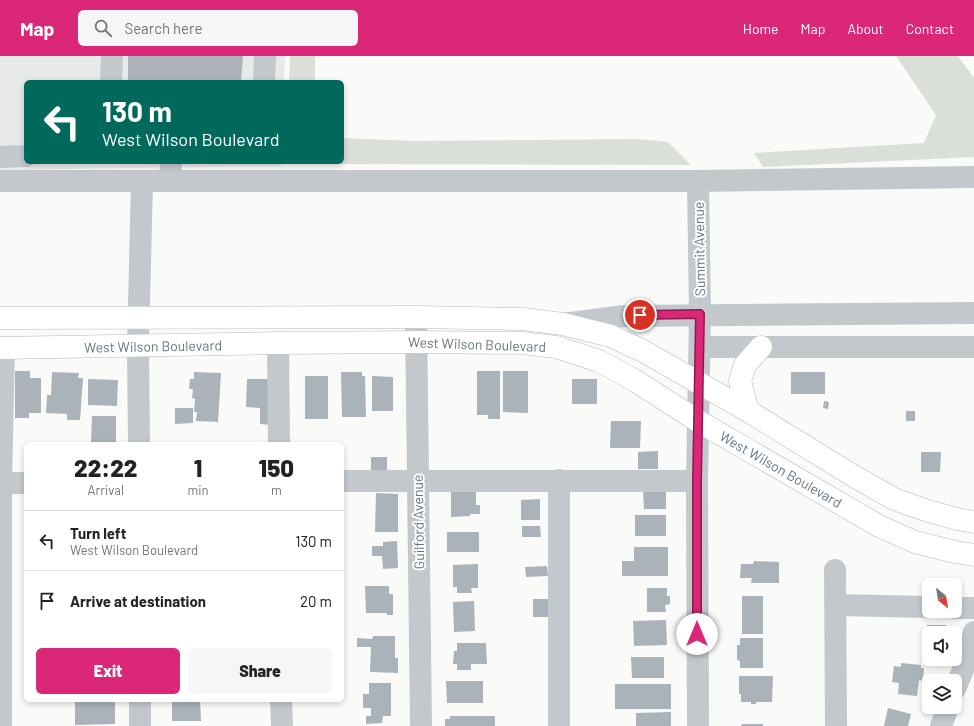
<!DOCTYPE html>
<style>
body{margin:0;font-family:Barlow,sans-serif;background:#f6f6f6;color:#222;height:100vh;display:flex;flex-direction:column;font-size:15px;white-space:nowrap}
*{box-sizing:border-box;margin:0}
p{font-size:13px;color:#767676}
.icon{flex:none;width:22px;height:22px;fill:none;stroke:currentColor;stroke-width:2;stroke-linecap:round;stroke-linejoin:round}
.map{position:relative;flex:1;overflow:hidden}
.sheet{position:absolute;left:24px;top:386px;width:320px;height:260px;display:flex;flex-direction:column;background:#fff;border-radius:6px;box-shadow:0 2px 6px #0003}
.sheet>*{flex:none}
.hud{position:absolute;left:24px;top:24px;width:320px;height:84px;border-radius:6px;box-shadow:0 2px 6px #0003;background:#00695c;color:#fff;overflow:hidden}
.needle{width:26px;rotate:150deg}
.tools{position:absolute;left:922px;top:522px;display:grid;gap:8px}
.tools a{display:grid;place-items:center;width:40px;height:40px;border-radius:6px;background:#fff;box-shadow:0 2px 6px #0003;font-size:20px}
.pin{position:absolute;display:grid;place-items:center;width:34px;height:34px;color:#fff;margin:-17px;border:2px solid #fff;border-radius:50%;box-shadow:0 1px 4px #0007}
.me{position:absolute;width:44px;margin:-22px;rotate:0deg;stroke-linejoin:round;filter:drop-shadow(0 0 3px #0008)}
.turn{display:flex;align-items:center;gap:14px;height:84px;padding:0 12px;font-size:18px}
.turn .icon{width:52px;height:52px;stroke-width:2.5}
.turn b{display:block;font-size:28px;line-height:34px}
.eta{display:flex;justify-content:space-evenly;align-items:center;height:68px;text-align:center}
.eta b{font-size:24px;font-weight:800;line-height:28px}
.action{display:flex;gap:8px;margin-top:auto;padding:8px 12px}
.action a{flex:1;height:46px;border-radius:6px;background:#db2777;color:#fff;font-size:16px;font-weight:800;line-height:46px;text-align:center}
.action a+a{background:#f6f6f6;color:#222}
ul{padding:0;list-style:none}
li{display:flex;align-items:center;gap:12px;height:60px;padding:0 12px;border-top:1px solid #e0e0e0}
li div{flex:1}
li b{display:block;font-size:15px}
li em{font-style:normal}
header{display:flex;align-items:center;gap:24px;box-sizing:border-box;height:56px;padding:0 20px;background:#db2777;color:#fff}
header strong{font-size:19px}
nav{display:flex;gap:22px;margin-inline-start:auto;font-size:14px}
.search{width:280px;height:36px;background:#f6f6f6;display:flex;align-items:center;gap:10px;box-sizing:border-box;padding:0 14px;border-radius:6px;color:#767676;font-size:15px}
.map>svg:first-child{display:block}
.built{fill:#e8e9e9}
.green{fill:#dadfd7}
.building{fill:#aab3b9}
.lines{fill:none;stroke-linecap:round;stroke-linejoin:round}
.major-casing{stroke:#b5babe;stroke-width:23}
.minor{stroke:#c3c8cc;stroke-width:22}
.major{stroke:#fff;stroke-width:22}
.route-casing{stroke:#8e194d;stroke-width:10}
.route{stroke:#db2777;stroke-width:7}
.labels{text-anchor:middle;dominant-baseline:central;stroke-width:4;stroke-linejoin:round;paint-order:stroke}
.street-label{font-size:14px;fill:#657683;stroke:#fff}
</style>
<header>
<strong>Map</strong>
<div class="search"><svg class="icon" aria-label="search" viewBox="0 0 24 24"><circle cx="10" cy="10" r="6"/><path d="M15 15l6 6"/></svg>Search here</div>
<nav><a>Home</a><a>Map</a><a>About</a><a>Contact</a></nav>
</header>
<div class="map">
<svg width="974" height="670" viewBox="0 0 974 670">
<rect width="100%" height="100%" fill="#fafaf8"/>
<!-- built -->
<path class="built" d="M0,0h285l-1,26h-258v80h256v4l-282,4z"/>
<!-- green -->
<path class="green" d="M290,0h25v26h-26z
M896,0h62l16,22v79l-211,10 -9,-14 170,-10 12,-28z
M342,82l71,3 225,-2 30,3 23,23 -404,-1v-2h55z"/>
<!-- building -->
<path class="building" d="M128,0h115l-2,26h-113z
M15,315h15v7h11v35h-12v5h-14z
M477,315h23v48h-12v-4h-11z
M503,315h25v42l-25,-1z
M52,316l27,1 -1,5h5l-3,42h-13v-6l-21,-1 1,-18h4z
M194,316l27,1 -3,49 -22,-1 1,-9h-3l1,-13 -3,-1 1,-9h-4l1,-10h4z
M341,316h21v4h3l1,41h-24z
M791,316h34v22h-34z
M305,320h23v43h-23z
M372,320l21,1v34h-21z
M88,323l30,1 -1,26 -29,-1z
M247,323h26l-1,46 -12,-1v-16l-14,-1z
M572,323h25v25h-25z
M824,345l5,1 -1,7 -5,-1z
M175,352h18v15l-18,1z
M906,355h9v10h-9z
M92,360h24v27l-25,-1z
M611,365h30l-1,27h-30z
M658,395v18h-20v-17z
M921,396h20l-1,20h-19z
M371,401h16v16h-16z
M666,429v24h-22l-1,-19z
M476,434v15h4v9h-10v2l-19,1v-26z
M376,437l22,1v38h-23z
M540,443v21h-19v-20z
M635,459h31v21h-31z
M522,470h18l1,11h-19z
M447,476h32v20h-32z
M397,485l1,27 -15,1 -1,-13h-10v-10h11v-4z
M634,491h34v29h-46v-15h12z
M754,505l25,1v21h-28l1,-5h-12l1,-14h12z
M478,508v24h-7l1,5h-15v-6h-4v-22z
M547,510l1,10 -22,1 -1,-10z
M365,530h24v8h4v21h-6v-2h-21z
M647,532h20v8h3v8l-5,1 1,7h-19z
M742,540h21v38h-21z
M533,543h18v18h-18z
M474,545l1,30 -21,1 -1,-30z
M666,564l1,25 -33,1 -1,-25z
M927,569h19v6l5,1v1h-22v12h-2z
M373,580h22v22h3v15l-28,-1 1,-25h-14v-9l15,1z
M740,582h23v30h-23v-7l-3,-1v-15h3z
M457,587h29l1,21h-16v6h-14v-6h-4l1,-13h3z
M631,601h33v21h-32z
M901,607l20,2v3h3l-1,13 -4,-1 -2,16 -19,-2 1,-11 -7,-1 2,-16 7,1z
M739,620h34l-1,26h-16v2h-5v-2h-10v-8h-2z
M446,625h37v22h-36z
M369,627h22v33h-8l-1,7 -16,1v-8h5v-8h-8v-14h6z
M615,628h56v25h-56z
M75,644h40v24l-40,1z
M172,644h28l1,21h-29z
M888,652l23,6 -3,12h-24z
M671,656v14h-35v-13z
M450,660h45v10h-50v-7h5z
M742,668h21v2h-22z"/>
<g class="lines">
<defs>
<path id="major" d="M0,262l416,-1 107,2 40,5 48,12 32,15 105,60 104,64 42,24 31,11 32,9 17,3
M0,292l278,-5 138,-1 106,1 34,4 43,14 35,19 64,41 181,105 36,16 40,10 19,3
M748,355l-8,-30 5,-16 16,-18"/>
</defs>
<!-- major casing -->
<use href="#major" class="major-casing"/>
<!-- minor -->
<path class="minor" d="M111,26l1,-26
M264,26l1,-26
M0,101l26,-1
M0,125h698l276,-4
M170,125l1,-19
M416,261l5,409
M563,268l61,-8 350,-3
M278,287l1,101
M700,291h274
M139,388l-1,-98 4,-165
M342,425h355
M0,427h26
M835,514l1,156
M836,549l93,2
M955,552h19
M955,633c8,-19 16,-37 19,-57
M140,644v26
M281,644l1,26
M1,670v-243l3,-135
M559,670v-246
M698,670l-1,-245 3,-166 -2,-134
M941,670l7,-19"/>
<!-- major -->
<use href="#major" class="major"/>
</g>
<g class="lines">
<defs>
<path id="route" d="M640,259l60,-1 -3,167v153"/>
</defs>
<!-- route casing -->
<use href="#route" class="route-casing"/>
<!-- route -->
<use href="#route" class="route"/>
</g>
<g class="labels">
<!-- street labels -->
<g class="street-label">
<text transform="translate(699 193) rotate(-91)">Summit Avenue</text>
<text transform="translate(477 288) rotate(2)">West Wilson Boulevard</text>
<text transform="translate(153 290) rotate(-1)">West Wilson Boulevard</text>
<text transform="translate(781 413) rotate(30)">West Wilson Boulevard</text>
<text transform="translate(418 466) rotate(-91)">Guilford Avenue</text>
</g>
</g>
</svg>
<div class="tools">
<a><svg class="needle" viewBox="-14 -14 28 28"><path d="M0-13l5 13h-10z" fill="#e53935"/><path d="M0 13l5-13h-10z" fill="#767676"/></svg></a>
<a><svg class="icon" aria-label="sound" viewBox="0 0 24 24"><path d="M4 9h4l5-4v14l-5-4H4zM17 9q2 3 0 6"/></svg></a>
<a><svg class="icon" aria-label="layers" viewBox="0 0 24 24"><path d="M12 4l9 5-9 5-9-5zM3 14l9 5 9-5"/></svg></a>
</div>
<div class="pin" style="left:640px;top:259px;background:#d93025"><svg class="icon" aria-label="arrive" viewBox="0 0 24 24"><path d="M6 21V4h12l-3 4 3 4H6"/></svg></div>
<svg class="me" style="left:697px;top:578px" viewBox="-20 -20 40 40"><circle r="19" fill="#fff"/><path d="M0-13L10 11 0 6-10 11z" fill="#db2777"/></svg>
<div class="hud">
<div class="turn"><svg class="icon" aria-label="left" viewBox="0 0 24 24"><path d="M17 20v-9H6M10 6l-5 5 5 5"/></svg><div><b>130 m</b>West Wilson Boulevard</div></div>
</div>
<section class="sheet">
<div class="eta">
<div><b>22:22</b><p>Arrival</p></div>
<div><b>1</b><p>min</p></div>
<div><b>150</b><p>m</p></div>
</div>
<ul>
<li><svg class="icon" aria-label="left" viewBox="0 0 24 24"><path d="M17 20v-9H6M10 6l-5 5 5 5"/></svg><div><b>Turn left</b><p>West Wilson Boulevard</p></div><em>130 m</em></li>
<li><svg class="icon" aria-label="arrive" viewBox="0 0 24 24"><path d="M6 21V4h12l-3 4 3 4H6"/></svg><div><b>Arrive at destination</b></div><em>20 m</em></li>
</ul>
<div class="action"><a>Exit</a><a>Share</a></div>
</section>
</div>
